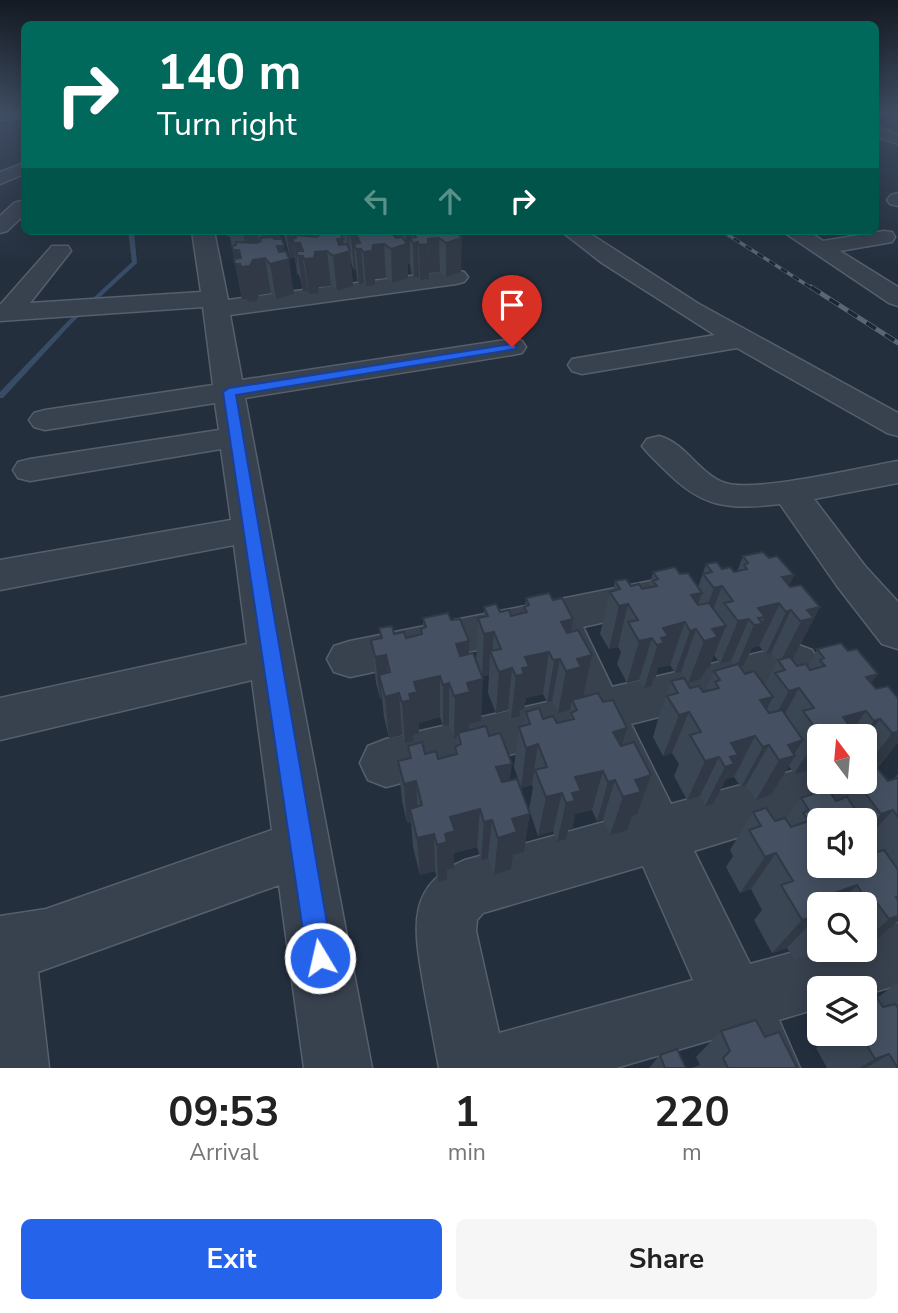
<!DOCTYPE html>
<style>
body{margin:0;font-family:"Nunito Sans",sans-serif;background:#f6f6f6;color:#222;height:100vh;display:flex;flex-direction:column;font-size:26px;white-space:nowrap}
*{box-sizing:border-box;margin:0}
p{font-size:23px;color:#767676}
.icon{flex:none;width:38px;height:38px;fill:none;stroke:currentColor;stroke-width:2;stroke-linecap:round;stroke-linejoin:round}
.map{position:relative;height:1068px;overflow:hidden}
.sheet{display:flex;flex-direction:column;background:#fff;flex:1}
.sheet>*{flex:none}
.guide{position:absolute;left:21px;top:21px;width:858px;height:214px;border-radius:10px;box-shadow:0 4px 18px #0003;background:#00695c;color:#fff;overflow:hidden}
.needle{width:46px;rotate:344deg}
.fabs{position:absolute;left:807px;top:724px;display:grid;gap:14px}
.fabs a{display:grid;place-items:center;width:70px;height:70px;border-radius:10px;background:#fff;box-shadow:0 4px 18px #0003;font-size:35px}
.pin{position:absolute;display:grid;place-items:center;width:60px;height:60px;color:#fff;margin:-72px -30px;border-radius:50% 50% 50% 0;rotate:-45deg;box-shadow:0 0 7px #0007}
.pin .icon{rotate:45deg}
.me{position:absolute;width:77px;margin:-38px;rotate:351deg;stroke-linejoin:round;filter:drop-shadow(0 0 5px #0008)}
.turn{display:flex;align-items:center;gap:24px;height:147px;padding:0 21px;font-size:32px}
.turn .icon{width:91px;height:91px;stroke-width:2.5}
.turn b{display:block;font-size:49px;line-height:60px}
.lanes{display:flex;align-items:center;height:66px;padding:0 21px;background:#0003;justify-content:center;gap:35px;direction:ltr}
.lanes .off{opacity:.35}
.eta{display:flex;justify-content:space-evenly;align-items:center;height:119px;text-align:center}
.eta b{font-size:42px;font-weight:700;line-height:49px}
.button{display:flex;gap:14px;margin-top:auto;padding:14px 21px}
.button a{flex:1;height:80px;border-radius:10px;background:#2563eb;color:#fff;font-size:28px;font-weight:700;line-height:80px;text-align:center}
.button a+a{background:#f6f6f6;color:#222}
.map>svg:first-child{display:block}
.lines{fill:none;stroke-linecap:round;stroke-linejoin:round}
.stream{fill:#394c67;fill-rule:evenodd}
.minor-casing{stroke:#565f6c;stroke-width:3}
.minor{fill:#38414e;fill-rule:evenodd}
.rail-far1-casing{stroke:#5a6575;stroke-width:3.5}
.rail-casing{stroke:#5a6575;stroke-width:5}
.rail-far1{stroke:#1d2633;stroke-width:2.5;stroke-dasharray:7;stroke-linecap:butt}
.rail{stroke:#1d2633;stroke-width:3.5;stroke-dasharray:11;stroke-linecap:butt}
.wall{fill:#3b4654;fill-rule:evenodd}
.shaded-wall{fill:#303945;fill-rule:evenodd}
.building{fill:#455162;stroke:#303945;stroke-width:2}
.route{fill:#2563eb;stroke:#184099;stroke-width:2}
</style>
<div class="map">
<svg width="898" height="1068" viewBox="0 0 898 1068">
<rect width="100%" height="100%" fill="#242f3e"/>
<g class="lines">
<!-- stream -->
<path class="stream" d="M128,231h6l3,32 -65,60 -69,75h-3v-6l68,-71 64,-59z"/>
<defs>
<path id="minor" d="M0,114h24v4l-24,2z
M875,126l23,8v10l-23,-8z
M24,163v11l-24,10v-12z
M898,193v13l-8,-2 -3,-4 4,-5z
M21,201l3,1v13l-17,16 -7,2v-17l14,-13z
M192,231h22l14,69 228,-30 8,2 4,5 -4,5 -8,2 -226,31 12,65 270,-41 10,2 4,6 -4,6 -10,2 -267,43 127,670h-68l-25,-183 -241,87 11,96h-49v-152l46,-7 226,-79 -20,-150 -252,60v-42l247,-54 -13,-99 -234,45v-30l231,-40 -10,-71 -191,32 -12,-3 -5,-8 5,-8 12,-3 189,-29 -4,-27 -170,27 -11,-3 -5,-7 5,-7 11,-3 168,-25 -10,-78 -203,14v-16l52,-59h16l3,5 -41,52 171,-11z
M561,231h25l113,73 199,109v23l-11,-3 -150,-85 -155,26 -10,-3 -4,-6 4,-6 143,-24 -113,-72z
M782,231h26l15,10 61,-10 8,1 3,5 -3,5 -52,9 58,36v19l-9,-3z
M659,436c27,7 40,38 66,47 29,10 138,-16 173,-22v22l-84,16 51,67 33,36v47l-16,-5 -45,-58 -57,-82c-52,6 -78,4 -115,-34 -8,-8 -16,-15 -23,-24l5,-7z
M656,580l15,5 6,11 -6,11 -88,20 29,60 184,-43 16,6 7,13 -7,13 -16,6 -165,42 40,80 148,-40v18h45v-11l5,11 -7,17 -168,52 56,113 69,-19v5h45v-18l34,-9v62l-34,10v-6h-45v19l-40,12 21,48h-69l-13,-30 -102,30h-177c-5,-27 -10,-53 -15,-80 -9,-55 -21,-102 41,-128l157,-43 -36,-82 -200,52 -18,-7 -8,-17 8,-17 18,-7 183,-42 -26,-61 -193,41 -16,-5 -7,-13 7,-13 16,-5zM643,866l50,114 -194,53 -23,-102 1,-11 6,-7z"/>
</defs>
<!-- minor casing -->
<use href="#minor" class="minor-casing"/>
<!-- minor -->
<use href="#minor" class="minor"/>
<defs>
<path id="rail-far1" d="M722,231l91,58"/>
<path id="rail" d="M811,287l87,56"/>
</defs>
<!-- rail-far1 casing -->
<use href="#rail-far1" class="rail-far1-casing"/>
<!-- rail casing -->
<use href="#rail" class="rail-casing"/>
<!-- rail-far1 -->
<use href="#rail-far1" class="rail-far1"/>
<!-- rail -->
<use href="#rail" class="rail"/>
</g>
<!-- wall -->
<path class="wall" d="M226,231h53l15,63 -18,5 -5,-6 -12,2 -2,6 -9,1 -1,-3h-5l-12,-62 -3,-1z
M283,231h51v1h2v-1h115l10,41 -15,5 -6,-5 -11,1v6l-9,1 -1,-3h-5l-3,-5 -1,-8h-2v14l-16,5 -6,-5 -11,1v6l-9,1 -2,-3 -5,1 -2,-6 -1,-8h-2l-2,-4 -2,-12 3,32 -16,5 -6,-5 -12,1 -1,6 -9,1 -1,-3h-5l-3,-14 -3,-4 -2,-15h-5z
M743,556l26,2 25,17 -5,10 31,22 -28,53 5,6h11l9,-17 54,34 27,59 -22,28 12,11 5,-1 5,-6v147l-29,25 -5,2v-43h-45v37l-16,15 -9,3 -7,-12 -15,5 -18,-33 8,-10 -11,-21 -11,4 -14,-26 7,-11 -3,-6 23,-38 22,9 11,-2 15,-21 35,3 10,-3 12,-16h6v-45h-45v41l-6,2 -6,-9 -13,3 -5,-8 -18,29 -15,5 -10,-15 -5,2 -7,-10 -8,2 -13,25 -8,2 -5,-10 -13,4 -13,-24 5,-12 -7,-11 -9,3 -10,-19 4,-14 14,-42 32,11h2l9,-21 20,-5 -3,-5 -11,3 -6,-9 -5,13 -3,1 -5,10 -13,4 -7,-11 -6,1 -5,-8 -12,3 -3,11h-2l-2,7 -7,2 -5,-8 -12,3 -10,-19 4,-12 -3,-5 -9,2 -9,-15 10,-42 3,-1 2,-10 27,8 7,-1 4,-16 27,2 18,13 8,-23 28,8h3zM759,646l7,8 5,-1 6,8 -12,24 -20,-11 -5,-7 3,-1 9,-18zM819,821h45v45z
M526,598l27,2 20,19 -2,13 12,65 39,49 15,68 -5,2 -5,14 -17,5 -7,-16 -6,2 -5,-11 -17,4 -3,15 -4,1 -2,9 -9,3 -4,-11 -15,5 -9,-27 4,-22 -1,-2 -11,3 -7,-21 5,-40 5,-2 2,-13 31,11 11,-2 2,-11 -12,3 -6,-12 -5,1 -4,-8 -17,4 -2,11 -4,1v6l-9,2 -3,-8 -12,3 -8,-20 1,-18 -7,1 -1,45 -12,3v6l20,6 21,44 14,72 -11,3 -2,14 -17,6 -6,-17 -7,2 -4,-13 -23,6v15l-7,2v9l-9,3 -3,-11 -15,4 -7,-28 -2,-25 -4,1 -5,-22 -4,-40 11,-2 -1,-13 30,13 16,-5 1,-7 2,-1v-9l-3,1 -5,-13 -6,1 -3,-9 -21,6v10l-6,2 1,6 -9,2 -3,-8 -13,3 -5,-21 -2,-19 -2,1 -4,-16 -5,-43 10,-2 -2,-10 27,10 15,-4v-5l2,-1v-10l28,2 18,34 7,7 2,-43 6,-1v-10l27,9 13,-3z
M898,982v86h-71l-11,-20 12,-9 -3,-5h39v-42l13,6z
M721,1031l44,6 32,31h-106l9,-3 -4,-8z
M660,1055l26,13h-37z"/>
<!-- shaded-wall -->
<path class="shaded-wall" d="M235,231h22l5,28 3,-1 6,35 -12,2 -2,6 -9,1 -1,-3h-5l-9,-49h6l10,16 -6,-33z
M261,231h18l2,15h3l2,14 3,-1 5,35 -18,5 -6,-35 -4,-5z
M286,231h5l4,27h-5z
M291,231h23l2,21h4l-2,-21h16l3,22 -10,-2 4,35 -12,1 -1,6 -9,1 -6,-43 -3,-8 8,48h-5l-5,-35 -2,-5 3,26z
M337,231h3v8h3l2,14 4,-1 -2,-21h4l1,5 15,-5 -7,12 -3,-7 1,13h3l3,34 -5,1 -3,-35 -2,-5 2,26h-2l-3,-34 -3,-4 5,54 -16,5 -4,-35 4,-17h1z
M399,231h3l1,14h3l-1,-14h6v9l-1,-2v26h-2v14l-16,5 -1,-34 1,-16 6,-1 1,14z
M428,231l11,7 1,34 -11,1z
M446,231h5v10l11,-3 -1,34 -15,5z
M418,242l1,35h-5l-1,-34z
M384,244l2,34 -11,1v6l-9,1 -3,-34 10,-7z
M428,244l1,35 -9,1 -1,-35z
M794,575l-35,71 -7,2 -9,18 -7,2 18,-43 4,-17 24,-31zM765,617l-3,7 -4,-6z
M722,586l-16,43 -8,2 16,-43z
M702,593l-13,36 -4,-7 -15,43 -12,3 -3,11h-2l-2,7 -7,2 19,-60 28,-33z
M628,604l-10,43 -9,2 10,-43z
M820,607l-28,53 -13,4 28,-54z
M791,610l-20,43 -5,1 20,-42z
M573,619l-7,43 -6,-3 -8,42 -5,1 14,-80z
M749,619l-18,42 -11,3 18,-43z
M726,626l-17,42 -3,1 -5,10 -13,4 16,-42 8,-12z
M696,629l-15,43 -6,1 15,-42z
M494,632l-2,23 -2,-4 -1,24 -7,1 2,-42z
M652,638l-13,42 -12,3 12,-42z
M469,641l-1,42 15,-4 -2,42 -12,3v10l-11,-1 -1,4 -3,1 2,-94z
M549,652l-6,42 -17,4 -2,11 -4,1v6l-9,2 5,-42 9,-19z
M386,655l4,41 9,-3 3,42 -13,3 -4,-41 -6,-22 3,23 -2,1 -5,-42z
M592,655l-9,42 -11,3 -2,10 -12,3 8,-42 11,-12z
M512,668l-4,42 -12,3 3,-41z
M878,674l-28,41 16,-4 -18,26 -14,-6 32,-54z
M440,676v41l-21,6v10l-6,2 1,6 -9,2 -3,-41 12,-20z
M449,683v42l-6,1v-41z
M799,688l-23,42 -10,3 23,-42z
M773,697l-21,40 3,-1 -21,41 -8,2 -13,25 -8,2 20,-39 6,-24 29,-43z
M689,712l-17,41 -9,3 16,-41z
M880,719l-16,22v-4h-1l11,-16z
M898,719v23l-23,28 -11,3v-3l28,-37z
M627,728l-12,41 -12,2 -11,39 -17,4 -3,15 -4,1 -2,9 -9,3 9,-39 9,-26 38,-45z
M833,730l-4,7h-10v15l-12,19 -13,3 26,-40z
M803,740l-10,16h2l-24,39 -15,5 32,-55z
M538,744l-6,41 -11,3 5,-40z
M769,745l-23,40 -5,2 22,-40z
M719,757l-19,39 -13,4 18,-39z
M512,764l-5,39 -11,-36z
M819,771v7l-6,2z
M651,775l-14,39 -5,2 -5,14 -17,5 13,-38 12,-17z
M615,780l-12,39 -6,2 11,-39z
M416,781l2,39 -8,-11 1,13 -4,1 -3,-39z
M562,793l-9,38 -15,5 8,-39z
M480,809l-3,38 -23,6v15l-7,2v9l-9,3 -1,-37 8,-11 5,-17z
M893,810l-29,32v-8l17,-20z
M530,814l-6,38 -11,3 -2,14 -17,6 4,-37 14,-19z
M492,820l-4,38 -7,2 3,-38z
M434,834l1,37 -15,4 -3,-37z
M776,853l-25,36 -11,4 25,-36z
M857,885l-19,20h-18l9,-10z
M874,899l-10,9v-3l3,-4z
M818,915l-31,33 -15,5 30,-33z
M898,916v5l-29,25 -5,2v-7l25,-22z
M889,1054l-23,14h-7l16,-9z"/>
<!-- building -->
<path class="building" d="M319,231h12l1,2 8,-1 3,7h-6l2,6 8,-1 3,7 -17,5 -6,-5 -12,1 -1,6 -10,1 -1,-3h-5l-2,-5h7l-3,-8h-6l-2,-4 4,-1 -1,-3 22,2 3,-3z
M352,231h46v1l-6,1 4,5 6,-1 5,7 -16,5 -7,-5 -11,1 -1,6 -9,1 -2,-3h-5l-2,-5 6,-1 -3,-7h-6l-3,-4z
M411,231h45l6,7 -16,5 -7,-5 -11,1v5l-9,1 -1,-3 -5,1 -3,-5 6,-1z
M273,237l1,2h8l2,7h-7l2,6 7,-1 3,8 -19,5 -5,-6 -12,2 -3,6 -9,1 -1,-3h-5l-1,-5 7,-1 -2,-8h-6l-1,-4 4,-1v-3l21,1 4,-2 -1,-3z
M763,552l6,6 8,-2 17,19 -12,2 8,10 11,-2 19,22 -13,3 7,8 -14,3 -9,-11 -5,2 -7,-9 -21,5 7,9 -7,1 5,6 -9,1 -5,-6 -11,2 -14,-18 9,-2 -11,-15 -8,2 -11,-14 9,-2 -6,-8 11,-2 5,7 8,-2 4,5 13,-3 -3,-4 4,-2 -5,-7z
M675,567l5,7 8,-1 14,20 -11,2 7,10 11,-2 17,23 -14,3 6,8 -14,4 -8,-12 -6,2 -5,-9 -22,6 5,8 -7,2 3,5 -7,2 -5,-7 -13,3 -11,-19 10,-2 -10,-16 -9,2 -9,-14 10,-3 -5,-8 11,-2 5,7 8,-2 3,5 15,-3 -4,-5 5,-2 -5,-7z
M549,593l4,7 9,-2 11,21 -12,3 6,11 11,-3 14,25 -15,4 4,8 -15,4 -6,-12 -7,1 -4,-8 -24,5 4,10 -7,1 2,6 -8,2 -4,-8 -13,4 -9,-21 11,-2 -7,-17 -10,2 -6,-16 10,-2 -4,-9 12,-3 4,8 9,-2 2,6 16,-4 -3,-5 5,-2 -3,-7z
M448,613l3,7 9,-1 9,22 -13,3 4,12 13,-3 10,26 -16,4 3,9 -16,4 -5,-13 -6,2 -3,-9 -26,6 3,10 -8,2 2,6 -9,2 -3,-9 -14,4 -6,-22 11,-3 -4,-17 -11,2 -4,-17 11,-2 -3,-10 13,-2 2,8 10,-2 2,6 16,-4 -1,-5 5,-2 -3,-9z
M841,643l7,8 9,-2 21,25 -12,3 10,12 12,-3 10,12v34l-6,1 -12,-14 -6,2 -8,-10 -23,6 8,11 -8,2 5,7h-9l-6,-7 -13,4 -17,-23 11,-3 -15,-20 -10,3 -14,-18 10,-3 -7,-10 12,-3 7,9 9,-2 4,6 15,-4 -5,-6 4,-2 -7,-9z
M738,664l7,10 9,-3 19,26 -13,3 9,13 13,-3 21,30 -15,5 7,11 -16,4 -10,-15 -6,2 -8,-11 -24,7 7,12 -8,2 4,7 -9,3 -6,-10 -14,4 -15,-26 11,-3 -12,-20 -10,3 -12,-19 11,-3 -7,-12 13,-3 6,10 9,-2 4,6 16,-4 -4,-6 5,-2 -6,-9z
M598,693l5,9 10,-2 14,28 -14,4 8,14 13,-4 17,33 -16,5 6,12 -18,5 -8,-17 -7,2 -5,-11 -28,6 6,14 -9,2 3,8 -9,2 -4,-10 -16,4 -11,-27 12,-3 -9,-23 -12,4 -7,-21 11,-3 -4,-12 13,-4 4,11 10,-3 4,7 17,-4 -3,-6 6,-3 -5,-10z
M486,726l3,10 11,-3 12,31 -16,3 6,15 15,-3 13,35 -18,5 5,13 -19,6 -6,-18 -8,2 -4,-13 -30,8 5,14 -10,3 2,8 -10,3 -3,-11 -17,4 -7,-29 12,-4 -6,-24 -12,3 -6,-23 13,-3 -3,-12 14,-4 3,12 11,-3 2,8 19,-5 -2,-7 6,-3 -3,-11z
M878,769l10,12 9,-3 1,1v38l-5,-7 -12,4 -18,-24 12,-4 -10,-13z
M828,789l8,12 11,-4 16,24h-44v45h45v-19l5,7 15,-4 14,20v26l-2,1 2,3v16l-9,3 -15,-20 -7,2 -10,-16 -28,10 6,10h-16v12l-1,-2 -16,5 -21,-35 12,-4 -17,-28 -11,4 -16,-27 12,-4 -8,-14 13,-4 9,13 10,-3 6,9 18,-6 -6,-8 6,-3 -8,-12z
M864,822l8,11 -8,2z
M871,989l12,18 12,-3 3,4v60l-9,-14 -14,5 -15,-25h4v-17l3,-1 -3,-5v-19z
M756,1020l9,17 14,-5 18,36h-69l-5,-10 7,-7 -9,-20z
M677,1049l9,19h-21l-5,-13z"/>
<!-- sky -->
<linearGradient id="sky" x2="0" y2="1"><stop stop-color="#141a22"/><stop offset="0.43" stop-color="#3f4d63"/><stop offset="1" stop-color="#3f4d63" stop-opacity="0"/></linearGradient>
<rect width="898" height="264" fill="url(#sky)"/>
<!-- route -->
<path class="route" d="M512,344l5,3 -1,2 -280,46 97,563 -4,9 -9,4 -9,-4 -4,-9 -84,-566 6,-4z"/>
</svg>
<div class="fabs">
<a><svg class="needle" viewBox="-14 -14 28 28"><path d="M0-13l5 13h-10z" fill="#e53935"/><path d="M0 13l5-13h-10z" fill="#767676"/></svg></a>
<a><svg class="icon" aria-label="sound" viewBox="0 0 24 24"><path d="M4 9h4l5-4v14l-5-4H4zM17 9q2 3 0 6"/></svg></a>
<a><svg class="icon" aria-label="search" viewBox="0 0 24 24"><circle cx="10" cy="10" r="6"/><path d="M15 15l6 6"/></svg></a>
<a><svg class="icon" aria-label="layers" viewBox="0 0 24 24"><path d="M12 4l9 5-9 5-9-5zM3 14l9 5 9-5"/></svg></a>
</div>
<div class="pin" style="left:512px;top:347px;background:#d93025"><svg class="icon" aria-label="arrive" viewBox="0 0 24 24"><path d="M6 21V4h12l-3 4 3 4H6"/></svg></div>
<svg class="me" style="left:320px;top:958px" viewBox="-20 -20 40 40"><circle r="17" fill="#2563eb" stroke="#fff" stroke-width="3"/><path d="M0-11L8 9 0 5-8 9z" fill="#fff"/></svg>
<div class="guide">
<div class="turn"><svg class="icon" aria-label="right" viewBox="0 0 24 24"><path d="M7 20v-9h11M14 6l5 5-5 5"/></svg><div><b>140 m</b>Turn right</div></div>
<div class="lanes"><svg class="icon off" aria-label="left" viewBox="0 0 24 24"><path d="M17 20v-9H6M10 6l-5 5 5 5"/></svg><svg class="icon off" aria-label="ahead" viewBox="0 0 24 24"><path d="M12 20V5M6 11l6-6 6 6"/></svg><svg class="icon" aria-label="right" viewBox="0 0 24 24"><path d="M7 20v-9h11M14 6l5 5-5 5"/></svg></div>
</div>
</div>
<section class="sheet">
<div class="eta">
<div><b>09:53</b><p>Arrival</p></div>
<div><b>1</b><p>min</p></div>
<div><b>220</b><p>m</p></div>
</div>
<div class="button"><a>Exit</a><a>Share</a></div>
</section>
